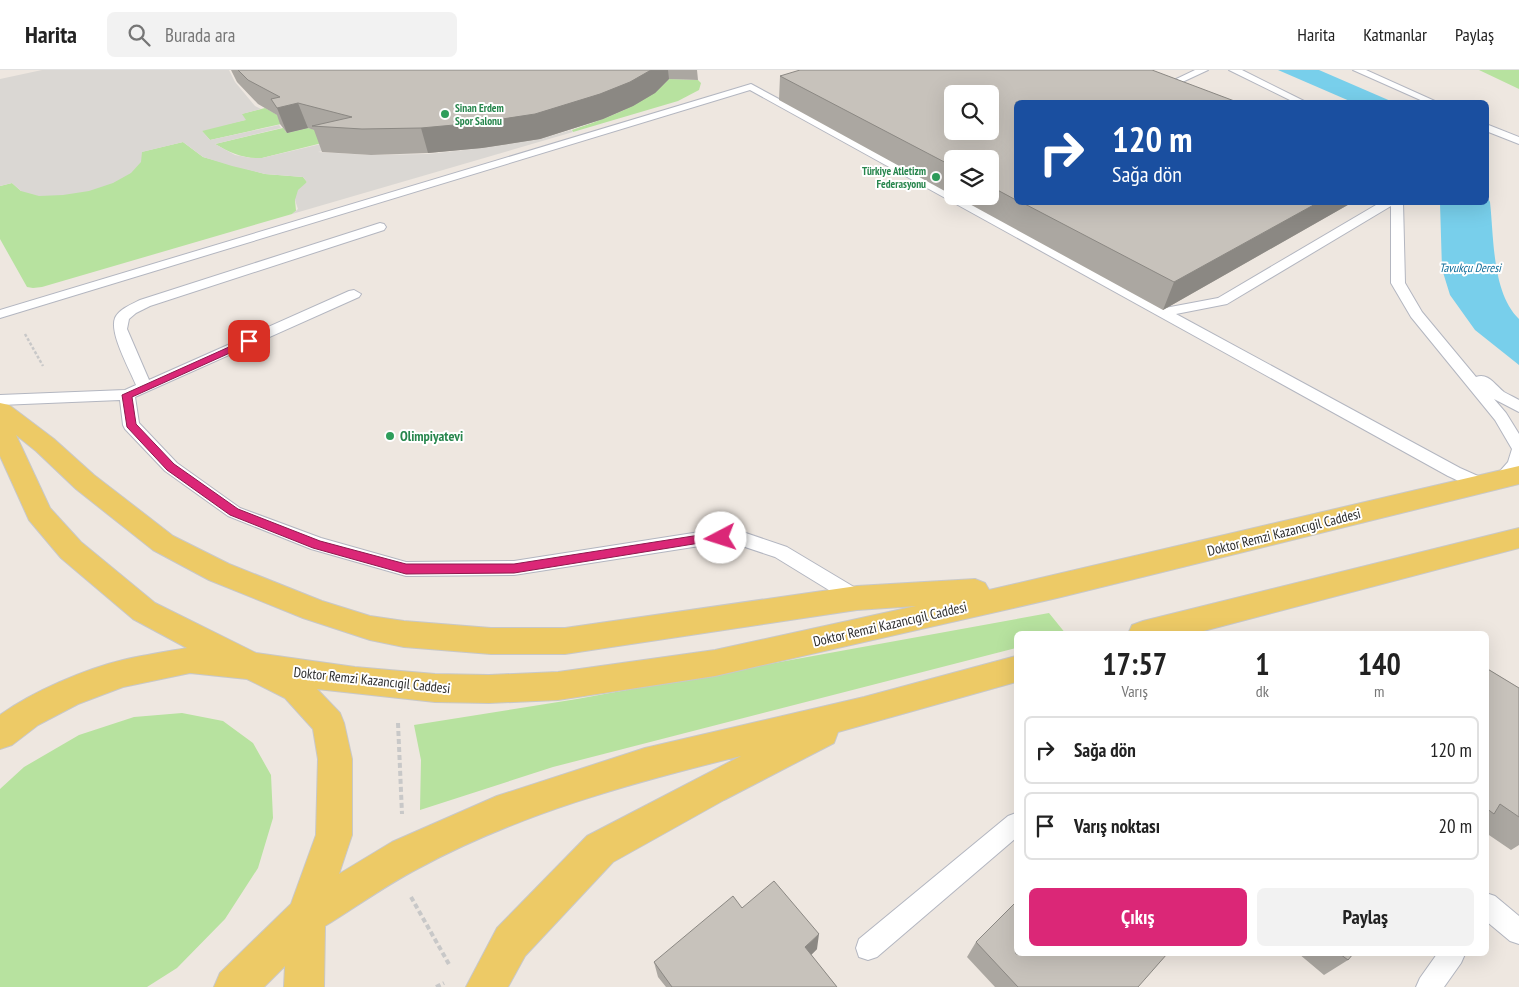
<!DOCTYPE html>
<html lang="tr">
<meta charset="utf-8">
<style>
body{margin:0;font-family:"PT Sans Narrow",sans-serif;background:#f2f2f2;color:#222;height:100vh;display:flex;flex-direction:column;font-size:19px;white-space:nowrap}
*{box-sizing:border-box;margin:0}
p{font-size:16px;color:#767676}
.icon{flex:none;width:28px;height:28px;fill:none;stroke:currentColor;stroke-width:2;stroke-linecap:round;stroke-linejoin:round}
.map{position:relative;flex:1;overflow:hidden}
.side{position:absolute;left:1014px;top:561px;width:475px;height:325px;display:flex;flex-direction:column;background:#fff;border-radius:8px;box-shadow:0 5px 20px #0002}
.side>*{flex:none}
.top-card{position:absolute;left:1014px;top:30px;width:475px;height:105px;border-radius:8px;box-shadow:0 5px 20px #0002;background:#1a4fa0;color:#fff;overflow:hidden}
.tools{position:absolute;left:944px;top:15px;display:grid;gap:10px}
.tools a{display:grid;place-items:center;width:55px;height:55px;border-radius:8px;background:#fff;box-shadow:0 5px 20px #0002;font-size:25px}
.pin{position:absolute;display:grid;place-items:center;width:42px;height:42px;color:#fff;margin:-21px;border-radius:10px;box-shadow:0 2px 8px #0006}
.me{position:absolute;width:55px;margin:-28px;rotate:265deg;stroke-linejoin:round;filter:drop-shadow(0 0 4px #0008)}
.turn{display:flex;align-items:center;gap:18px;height:105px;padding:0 15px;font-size:22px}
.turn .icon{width:65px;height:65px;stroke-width:2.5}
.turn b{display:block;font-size:35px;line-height:42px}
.eta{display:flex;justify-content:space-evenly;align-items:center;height:85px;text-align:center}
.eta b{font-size:30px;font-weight:700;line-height:35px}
.action{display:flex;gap:10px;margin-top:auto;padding:10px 15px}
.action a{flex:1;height:58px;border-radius:8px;background:#db2777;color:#fff;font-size:20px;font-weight:700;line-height:58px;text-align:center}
.action a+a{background:#f2f2f2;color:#222}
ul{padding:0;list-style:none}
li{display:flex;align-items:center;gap:15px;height:68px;margin:0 10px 8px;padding:0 5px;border:2px solid #e0e0e0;border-radius:8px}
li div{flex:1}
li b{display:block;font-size:19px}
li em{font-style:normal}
header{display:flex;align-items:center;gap:30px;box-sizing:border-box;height:70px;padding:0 25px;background:#fff;border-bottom:1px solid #e0e0e0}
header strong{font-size:24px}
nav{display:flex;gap:28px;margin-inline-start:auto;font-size:18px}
.search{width:350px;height:45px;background:#f2f2f2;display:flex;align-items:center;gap:12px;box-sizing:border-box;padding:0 18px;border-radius:8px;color:#767676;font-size:19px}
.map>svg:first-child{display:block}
.green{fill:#b7e29f}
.plaza{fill:#dad7d3}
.water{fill:#78cfeb}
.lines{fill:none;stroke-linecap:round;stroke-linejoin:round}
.service-casing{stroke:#b3b6c0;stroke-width:2}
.primary-casing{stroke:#c8c8c8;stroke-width:2}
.path-far1{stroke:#c8c8c8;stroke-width:2.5;stroke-dasharray:3 2;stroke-linecap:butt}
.path{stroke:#c8c8c8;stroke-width:4;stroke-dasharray:5 3;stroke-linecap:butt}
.service{fill:#fff;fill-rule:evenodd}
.primary{fill:#edca66;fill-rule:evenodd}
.wall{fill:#aba7a1}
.shaded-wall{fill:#8b8883}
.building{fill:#c7c2bb;stroke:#8b8883;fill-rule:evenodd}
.route{fill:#db2777;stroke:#8e194d}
.leisure-dot{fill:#2e9e5b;stroke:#fff;stroke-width:2}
.labels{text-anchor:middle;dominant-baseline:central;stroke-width:4;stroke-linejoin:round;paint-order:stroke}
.far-leisure-label{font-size:11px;font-weight:bold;fill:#27864d;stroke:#fff;text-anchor:start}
.far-water-label{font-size:12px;font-style:italic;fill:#126f9b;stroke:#fff}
.leisure-label{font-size:14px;font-weight:bold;fill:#27864d;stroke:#fff;text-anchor:start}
.street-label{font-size:14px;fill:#2d2d2d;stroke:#fff}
</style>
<header>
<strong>Harita</strong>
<div class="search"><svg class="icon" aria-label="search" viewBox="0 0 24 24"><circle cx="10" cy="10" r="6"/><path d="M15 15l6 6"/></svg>Burada ara</div>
<nav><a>Harita</a><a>Katmanlar</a><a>Paylaş</a></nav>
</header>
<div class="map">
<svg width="1519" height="917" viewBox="0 0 1519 917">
<rect width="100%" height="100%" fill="#eee7e0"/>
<!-- green -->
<path class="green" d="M1479,0h40v19z
M669,9l29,1 3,3 -2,7 -21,11 -105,31 -1,-2c35,-12 70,-24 97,-51z
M265,38l25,14 -80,18 -9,-10 44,-10 -4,-6z
M283,58l4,5 21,-5 34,10 -80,20c-18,1 -32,-5 -47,-14z
M183,72l20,15 62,17 38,3 4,5 -12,18 1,11 -4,3 -250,73 -9,1 -6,-1 -27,-48v-53l12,-3 9,8 120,-39z
M1049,543l17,21h-50v14l-463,119 -133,43 1,-50 -7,-35 163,-26z
M182,643l41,8 30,22 18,32 2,43 -15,50 -33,51 -48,49 -30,19h-147v-198l24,-22 55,-32 55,-18z"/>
<!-- plaza -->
<path class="plaza" d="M42,0h187l6,12 20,24 6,3 -19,5 4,6 -44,11 8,9 69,-15 2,3 -66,16 20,11 16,3h11l80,-19 16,4 -40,9 52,3 58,-1 54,-6 58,-9 31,-9 2,2 -281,82 6,-5 -3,-9 3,-10 9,-8 -4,-5 -38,-3 -33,-8 -29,-9 -20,-15 -41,10 -1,10 -10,11 -18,10 -24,8 -26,4 -24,1 -18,-5 -9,-8 -12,3v-107z"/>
<!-- water -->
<path class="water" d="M1278,0h41l74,32h-41z
M1486,125l4,7c4,36 2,91 29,117v46l-44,-35 -25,-35 -8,-26 -2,-66 46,-1z"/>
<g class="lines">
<defs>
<path id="service" d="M1195,0h13l-30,14h-6l-2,-2z
M1229,0h13l64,32h-12z
M1353,0h13l71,32h-12z
M751,14l201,108v4h7l206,112 53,-10 163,-96h22l2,81 17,29 54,65c12,-5 19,8 28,15 5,3 10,5 15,8v12l-25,-13 12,14 13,21v36c-7,8 -12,17 -24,13l-2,-4 15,-17 4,-13 -17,-29 -84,-103 -20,-34v-77l-164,98 -51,10 284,154 27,12 2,4 -2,4c-12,4 -27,-7 -39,-12l-698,-386 -750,228v-8z
M1486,54l33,13v7l-33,-13z
M380,153l4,1 2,3 -2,3 -234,76 -14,7 -7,6 -2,10 22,51 200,-89 5,-1 7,4 -2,3 -224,100 4,26 38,40 63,45 81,30 85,24 108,-1 192,-30 31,-1 50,17 77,46 2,5 -2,5 -7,2 -7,-2 -75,-46 -39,-13 -30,1 -192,30 -108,1 -95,-27 -83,-33 -63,-45 -40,-42 -2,-4 -3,-25 -120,5v-10l125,-5 11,-5c-6,-15 -27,-52 -21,-67 4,-9 17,-14 25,-18z
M1016,743v25l-139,119 -9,3 -9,-3 -3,-9 3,-9 149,-123z
M1486,823l9,3 24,20v28l-9,-3 -24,-20z
M1437,884h28l-4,9 -17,24h-28l4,-9z"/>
<path id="primary" d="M0,333l9,2 45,34 40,36 79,61 56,28 93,37 48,15 34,5 87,7h74l292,-42 118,-7 10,4 4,7 530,-124v18l-462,114 -342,78 -157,24 -69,3 -54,-1 -118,-13 23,24 4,10 8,36v76l-13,39 53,-32 105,-46 148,-48 219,-51 152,-41v26l-178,50 -4,11 -110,57 -111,62 -88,94 -17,31h-42l31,-59 90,-92 154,-80c-110,27 -222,58 -322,112 -33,17 -63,39 -94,58l-1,61h-40l1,-21 -21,21h-50l6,-14 71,-69 25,-69 2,-76 -5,-30 -28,-31 -38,-19 -57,-6 -67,14 -45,17 -40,21 -26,20 -12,4v-34c32,-23 85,-46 123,-55 21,-5 42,-8 64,-12l-54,-29 -72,-61 -32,-38 -29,-64zM16,365l20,16 40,38 77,61 56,30 94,38 67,22 34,7 87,7h74l292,-44 59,-4 -201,44 -157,22 -69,3 -54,-1 -80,-7 -99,-14 -101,-50 -74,-61 -31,-34z
M1519,458v20l-327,86h-64l4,-9 11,-4z"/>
</defs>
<!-- service casing -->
<use href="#service" class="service-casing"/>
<!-- primary casing -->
<use href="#primary" class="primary-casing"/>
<!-- path-far1 -->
<path class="path-far1" d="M25,264l18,32"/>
<!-- path -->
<path class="path" d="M398,653l4,91
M411,827l39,69
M436,917l8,-4"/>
<!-- service -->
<use href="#service" class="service"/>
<!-- primary -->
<use href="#primary" class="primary"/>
</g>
<!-- wall -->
<path class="wall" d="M231,0h466l1,10 -29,-1 -14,14 -22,13 -30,13 -63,20 -58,9 -54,5 -57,2 -49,-3 -8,-22 -6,-2 -21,5 -7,-9 -3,-9 -19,-11 -21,-22z
M780,6l236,26v100h337l-190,108 -208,-114h35v-37h-38v36l-173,-95z
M1486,598l33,20v157l-8,5 -25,-17z
M742,838l75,41 -6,6 26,32h-171l-8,-10 -4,-15z
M976,872l162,45h-143l-28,-30z
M1299,884h54l-5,6 -24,15z"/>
<!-- shaded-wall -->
<path class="shaded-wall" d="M651,0h17l1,9 -14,14 -22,13 -30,13 -63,20 -58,9 -54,5 -7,-25z
M298,33l10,25 -21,5 -10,-25z
M1319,132h34l-190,108 11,-28z
M819,864l-2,15 -14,14 2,-16z"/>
<!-- building -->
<path class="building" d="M238,0h413l-21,12 -30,12 -65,20 -59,9 -55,5 -59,1 -50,-3 40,-9 -54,-14 -21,5 -6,-9 9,-2 -32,-17z
M800,0h352l85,32h-221v98l-26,-14v-27h-38v7l-172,-90zM952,24h38v37h-38z
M1021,132h298l-145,80z
M1486,598l33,20v129l-19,-13 -6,10 -8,-6z
M774,811l45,53 -14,13 32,40h-165l-18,-25 79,-66 9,12z
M1016,832v52h151l-29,33h-120l-42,-45z
M1340,884h13l-5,6z"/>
<!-- route -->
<path class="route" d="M249,268l3,1v4l-120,54 4,27 38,40 64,45 82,32 86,23h108l192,-30 15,-1 6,5 -6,4h-15l-192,31 -108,1 -93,-26 -83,-33 -63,-45 -40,-43 -5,-32z"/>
<!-- markers -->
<g class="leisure-dot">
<circle cx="445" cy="44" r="5"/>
<circle cx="936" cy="107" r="5"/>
<circle cx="390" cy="366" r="5"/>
</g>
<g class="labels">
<!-- far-leisure labels -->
<g class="far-leisure-label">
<text x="455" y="38">Sinan Erdem<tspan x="455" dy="13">Spor Salonu</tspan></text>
<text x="926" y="101" text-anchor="end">Türkiye Atletizm<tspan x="926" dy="13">Federasyonu</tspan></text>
</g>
<!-- far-water labels -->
<g class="far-water-label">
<text x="1470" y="197">Tavukçu Deresi</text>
</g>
<!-- leisure labels -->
<g class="leisure-label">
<text x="400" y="366">Olimpiyatevi</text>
</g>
<!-- street labels -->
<g class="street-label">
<text transform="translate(1284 462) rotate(-14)">Doktor Remzi Kazancıgil Caddesi</text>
<text transform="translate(890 554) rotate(-13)">Doktor Remzi Kazancıgil Caddesi</text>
<text transform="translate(372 610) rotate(6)">Doktor Remzi Kazancıgil Caddesi</text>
</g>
</g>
</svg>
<div class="tools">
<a><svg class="icon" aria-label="search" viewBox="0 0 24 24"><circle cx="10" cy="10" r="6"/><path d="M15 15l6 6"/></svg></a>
<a><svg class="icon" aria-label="layers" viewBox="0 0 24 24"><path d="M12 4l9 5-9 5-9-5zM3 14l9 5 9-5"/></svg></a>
</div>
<div class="pin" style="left:249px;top:271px;background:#d93025"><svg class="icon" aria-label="arrive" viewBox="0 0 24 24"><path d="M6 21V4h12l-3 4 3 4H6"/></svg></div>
<svg class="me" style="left:721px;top:468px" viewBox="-20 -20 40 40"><circle r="19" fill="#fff"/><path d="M0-13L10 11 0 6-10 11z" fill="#db2777"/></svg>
<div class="top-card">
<div class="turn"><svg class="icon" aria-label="right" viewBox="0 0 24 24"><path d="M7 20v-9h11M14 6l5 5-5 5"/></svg><div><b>120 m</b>Sağa dön</div></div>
</div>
<section class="side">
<div class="eta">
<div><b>17:57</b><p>Varış</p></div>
<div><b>1</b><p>dk</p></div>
<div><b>140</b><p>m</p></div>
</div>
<ul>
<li><svg class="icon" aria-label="right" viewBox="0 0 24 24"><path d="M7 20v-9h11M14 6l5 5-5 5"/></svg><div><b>Sağa dön</b></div><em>120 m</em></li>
<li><svg class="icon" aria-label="arrive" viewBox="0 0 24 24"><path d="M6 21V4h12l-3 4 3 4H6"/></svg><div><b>Varış noktası</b></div><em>20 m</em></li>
</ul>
<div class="action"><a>Çıkış</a><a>Paylaş</a></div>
</section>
</div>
